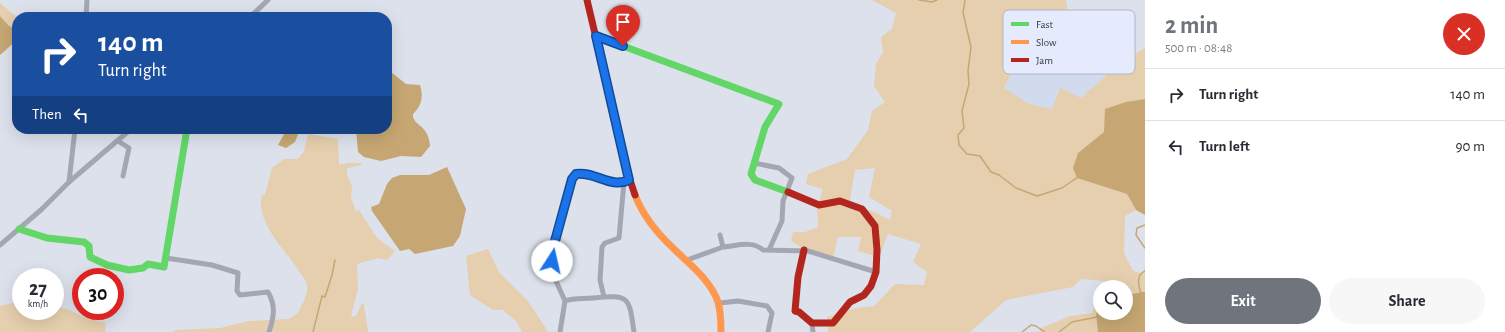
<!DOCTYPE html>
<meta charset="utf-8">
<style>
body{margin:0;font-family:"Alegreya Sans",sans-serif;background:#f7f7f7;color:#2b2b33;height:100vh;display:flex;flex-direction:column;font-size:15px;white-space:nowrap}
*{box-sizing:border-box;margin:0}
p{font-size:13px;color:#7c7c81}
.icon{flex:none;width:22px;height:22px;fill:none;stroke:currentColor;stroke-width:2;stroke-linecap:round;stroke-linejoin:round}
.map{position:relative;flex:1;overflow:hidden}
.sheet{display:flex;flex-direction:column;background:#fff;width:360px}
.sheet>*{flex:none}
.top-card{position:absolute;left:12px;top:12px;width:380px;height:122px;border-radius:16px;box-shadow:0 4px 16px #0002;background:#1a4fa0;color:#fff;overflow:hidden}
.buttons{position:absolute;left:1093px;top:280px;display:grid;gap:8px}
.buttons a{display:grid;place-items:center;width:40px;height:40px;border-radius:50%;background:#fff;box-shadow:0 4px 16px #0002;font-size:20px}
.speed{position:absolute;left:12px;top:268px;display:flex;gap:8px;font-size:20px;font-weight:700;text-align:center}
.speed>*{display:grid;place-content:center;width:52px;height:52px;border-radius:50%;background:#fff;box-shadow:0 4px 16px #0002;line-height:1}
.speed small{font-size:10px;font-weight:400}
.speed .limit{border:6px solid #d22;background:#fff;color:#111}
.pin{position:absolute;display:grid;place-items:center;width:34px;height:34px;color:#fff;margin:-41px -17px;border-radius:50% 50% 50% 0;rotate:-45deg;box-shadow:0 0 4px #0007}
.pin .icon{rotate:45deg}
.me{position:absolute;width:44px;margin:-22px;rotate:10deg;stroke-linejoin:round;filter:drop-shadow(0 0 3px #0008)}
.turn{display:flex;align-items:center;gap:14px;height:84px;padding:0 20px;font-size:18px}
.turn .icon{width:52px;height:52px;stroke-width:2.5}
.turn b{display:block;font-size:28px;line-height:34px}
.then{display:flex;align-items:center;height:38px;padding:0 20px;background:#0003;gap:8px;font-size:15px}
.round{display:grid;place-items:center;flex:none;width:42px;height:42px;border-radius:21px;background:#f7f7f7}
.overview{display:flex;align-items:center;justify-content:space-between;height:68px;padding:0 20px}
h1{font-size:24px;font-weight:700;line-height:30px;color:#70747d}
.action{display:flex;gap:8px;margin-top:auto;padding:8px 20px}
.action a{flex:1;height:46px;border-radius:24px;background:#70747d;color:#fff;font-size:16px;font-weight:700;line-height:46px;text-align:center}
.action a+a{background:#f7f7f7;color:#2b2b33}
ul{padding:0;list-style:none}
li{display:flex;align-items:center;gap:12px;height:52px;padding:0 20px;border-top:1px solid #e1e1e2}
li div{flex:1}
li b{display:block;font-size:15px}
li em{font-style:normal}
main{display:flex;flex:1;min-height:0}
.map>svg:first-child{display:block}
.built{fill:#d2daee}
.green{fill:#e5cfae;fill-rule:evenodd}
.water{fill:#c6a773}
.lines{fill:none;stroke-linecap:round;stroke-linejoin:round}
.stream{stroke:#c6a773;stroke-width:1.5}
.street{stroke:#a4a7b2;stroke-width:5}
.fast{stroke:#63d668;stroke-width:7}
.slow{stroke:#ff974d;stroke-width:7}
.jam{stroke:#b3261e;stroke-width:7}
.route-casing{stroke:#114b97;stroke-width:10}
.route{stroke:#1a73e8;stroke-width:7}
.key{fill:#e5ebfc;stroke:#b0b6c4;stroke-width:1}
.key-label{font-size:11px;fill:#363941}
</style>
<main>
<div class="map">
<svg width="1145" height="332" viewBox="0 0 1145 332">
<rect width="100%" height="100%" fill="#dce1ec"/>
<!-- built -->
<path class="built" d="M1036,23l35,13 1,20 21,3 15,-11 13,14 -40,36 -29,11 -23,-5 -25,-15z"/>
<!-- green -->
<path class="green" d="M872,0h194l5,36 -35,-13 -32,65 25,16 23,5 8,-21 21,10 40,-36 24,-14v51l-19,3 -22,30 -26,21 -1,25 50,16 9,16 -11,6 -1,37 9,18 11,3 1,-8v26l-19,3v-8h-24l2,-6 -23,-2 -8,8 -67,13 -36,32h-142l-1,-15 30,-9 17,-2 21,-22 29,1 3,-13 -14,-10 8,-18 -33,-10 -9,23 -21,-6 3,-14h-23l-5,21 -22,-4 -20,-13 2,-9h12l13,-5 -1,-20 6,-18 -17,-5 2,-10 39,-15 21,-29 4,-19 13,-9 -11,-16 2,-22 7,-12 -2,-15 11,-8 4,-16zM875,168l-6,29 23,14 -2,9 -18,-9 -23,-4 6,-37z
M0,3l14,12 6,1 -3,1v13l-8,-4 -9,-10z
M308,134l30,5 1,26 8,-2h14v2l-14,3v7l5,11 -1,12 5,13 3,-1 18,28 18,13 -8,9 -9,-2 -21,6 1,25 -7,27 1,1 4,-1 6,-13 2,1 4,28h-195l3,-2 44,-2 29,-7 40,-2 9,-6c4,-9 11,-19 9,-29 -1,-4 -5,-9 -8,-13 -13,-21 -44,-48 -37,-76h3l7,-27 12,-9h14l6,-8z
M488,249l11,23 29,29 20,31h-26l-6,-11 -13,-11h-10l-23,-15 -4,-39z
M1100,293v16l-4,5 2,18h-58l-1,-3 31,-13 22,-3z
M21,301v10h34v-5l15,4 13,7 23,6 -1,9h-105v-26z"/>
<!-- water -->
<path class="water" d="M0,16l9,10 8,4v10l-17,15z
M387,69l19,15 14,1c4,13 1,21 -7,29 -1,12 16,10 17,32l-9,11 -20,-1 -20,5 -17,-4 -6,-5 -2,-23h31z
M1145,99v116l-9,-5 -9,-16 -50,-16 -4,-10 5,-15 26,-21 1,-23 21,-7z
M287,129h13l-5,13 -9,6 -8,-3z
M447,167l19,42 -6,27 -7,10 -38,8 -6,-5 -9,2 -28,-40 -1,-4 8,-3 8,-20 5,-6 8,-3h29z
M1143,292h2v40h-47l-2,-18 4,-5v4h26v-18z"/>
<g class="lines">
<!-- stream -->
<path class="stream" d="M919,0l13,2 5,-2
M965,0l-2,13 8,34 -3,24 1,13 -7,27 2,17 -6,7 1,10 8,9 13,2 11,16 8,3 17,13 21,8 25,-8 16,-11
M1145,225l-8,3 -1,7 9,13
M1141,294c-2,-9 -6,-18 4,-23
M313,332l9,-36 3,1 7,-22 3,-15
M1022,332l9,-7 5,1 9,6
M1059,332l13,-10 25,-5"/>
<!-- street -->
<path class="street" d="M86,17l1,-17
M250,17l18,-17
M118,141l11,7 -6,28
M754,163l25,5 13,10 -9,23 -1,20 -13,29
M69,182l6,-53
M0,245l42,-36 27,-27 62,-53
M723,247c14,-1 29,-7 40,3l45,1 68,21
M166,258l46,7 26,8 -1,18 3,4 28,-3c8,14 6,25 1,40
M687,260l36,-13 -3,-12
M604,297l-4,-17 2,-33 3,-4 14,-5 5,-56
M565,301c9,-3 19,-2 28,-3 37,-4 36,-1 41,34
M720,303l18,-2 29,5 5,7 -4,19
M812,323l1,9
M560,332l5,-31 -14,-31 1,-18 20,-73 4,-5c19,-3 35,15 53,6"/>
<!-- fast -->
<path class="fast" d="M596,36l183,68 -14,23 -14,47 4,6 33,12
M19,229l28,9 37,4 5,4 1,11 17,8 22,5 14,-2 5,-4 16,3 23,-138"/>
<!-- slow -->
<path class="slow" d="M635,195c8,21 22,38 38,53 16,16 37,31 45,54 3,10 3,20 3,30"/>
<!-- jam -->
<path class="jam" d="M587,0l42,177 6,18
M788,192l31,13 21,-4 22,8 13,17 2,24 -1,22 -5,14 -7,9 -14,7 -17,21h-21l-13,-11 -4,-1 3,-34 6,-27"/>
</g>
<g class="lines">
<defs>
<path id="route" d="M552,261v-9l20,-73 4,-5c19,-3 35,15 53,6l-33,-144 27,10"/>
</defs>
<!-- route casing -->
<use href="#route" class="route-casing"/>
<!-- route -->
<use href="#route" class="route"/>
</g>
<!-- legend -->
<rect x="1003" y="10" width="132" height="64" rx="6" class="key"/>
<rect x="1011" y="22" width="18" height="4" fill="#63d668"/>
<rect x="1011" y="40" width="18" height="4" fill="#ff974d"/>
<rect x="1011" y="58" width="18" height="4" fill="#b3261e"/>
<g class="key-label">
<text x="1036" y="28">Fast</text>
<text x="1036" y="46">Slow</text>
<text x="1036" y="64">Jam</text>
</g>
</svg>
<div class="buttons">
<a><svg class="icon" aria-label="search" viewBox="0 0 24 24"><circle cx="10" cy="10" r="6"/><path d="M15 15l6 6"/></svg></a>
</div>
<div class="speed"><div>27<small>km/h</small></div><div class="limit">30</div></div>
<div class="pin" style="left:623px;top:46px;background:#d93025"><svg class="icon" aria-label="arrive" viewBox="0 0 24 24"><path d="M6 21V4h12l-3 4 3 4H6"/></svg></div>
<svg class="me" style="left:552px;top:261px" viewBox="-20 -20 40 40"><circle r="19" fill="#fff"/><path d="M0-13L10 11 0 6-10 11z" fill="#1a73e8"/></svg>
<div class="top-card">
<div class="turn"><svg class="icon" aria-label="right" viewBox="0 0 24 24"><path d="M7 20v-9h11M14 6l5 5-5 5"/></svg><div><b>140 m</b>Turn right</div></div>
<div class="then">Then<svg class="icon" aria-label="left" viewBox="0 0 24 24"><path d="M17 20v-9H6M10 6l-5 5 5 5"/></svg></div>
</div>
</div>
<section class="sheet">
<div class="overview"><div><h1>2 min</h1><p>500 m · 08:48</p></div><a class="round" style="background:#d93025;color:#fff"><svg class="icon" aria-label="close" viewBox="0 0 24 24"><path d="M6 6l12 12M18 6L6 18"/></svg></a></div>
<ul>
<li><svg class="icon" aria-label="right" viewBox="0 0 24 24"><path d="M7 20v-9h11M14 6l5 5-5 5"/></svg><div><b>Turn right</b></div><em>140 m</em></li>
<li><svg class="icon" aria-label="left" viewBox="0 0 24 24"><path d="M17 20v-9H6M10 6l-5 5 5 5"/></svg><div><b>Turn left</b></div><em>90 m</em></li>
</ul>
<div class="action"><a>Exit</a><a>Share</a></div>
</section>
</main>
